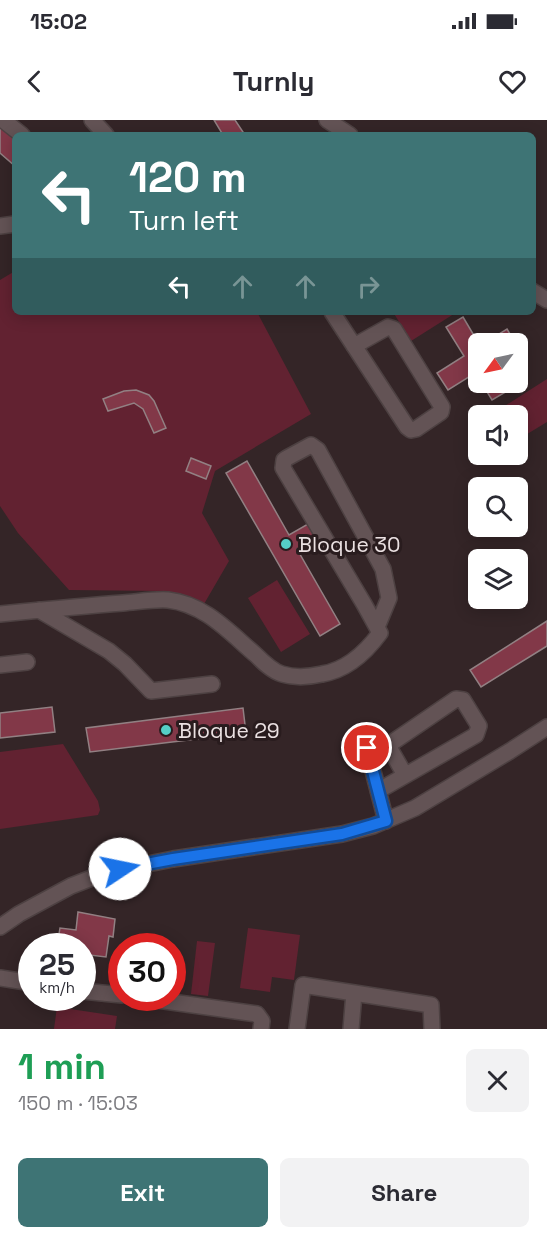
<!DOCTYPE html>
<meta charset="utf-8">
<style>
body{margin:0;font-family:"Space Grotesk",sans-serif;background:#f2f2f3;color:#2b2b33;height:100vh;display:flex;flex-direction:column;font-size:22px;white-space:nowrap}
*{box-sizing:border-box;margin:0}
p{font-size:20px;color:#7c7c81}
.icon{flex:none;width:33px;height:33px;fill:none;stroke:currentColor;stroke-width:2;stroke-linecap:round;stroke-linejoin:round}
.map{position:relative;height:909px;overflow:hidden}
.details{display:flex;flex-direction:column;background:#fff;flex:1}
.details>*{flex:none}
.guide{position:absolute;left:12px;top:12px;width:524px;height:183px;border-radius:9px;box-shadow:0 3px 15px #0003;background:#3e7475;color:#fff;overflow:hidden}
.needle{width:39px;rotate:237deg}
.fabs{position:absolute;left:468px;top:213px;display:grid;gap:12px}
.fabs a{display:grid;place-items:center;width:60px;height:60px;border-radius:9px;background:#fff;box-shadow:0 3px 15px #0003;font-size:30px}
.speed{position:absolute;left:18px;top:813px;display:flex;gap:12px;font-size:30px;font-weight:700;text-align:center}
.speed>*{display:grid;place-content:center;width:78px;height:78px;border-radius:50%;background:#fff;box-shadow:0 3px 15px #0003;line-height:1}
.speed small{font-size:15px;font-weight:400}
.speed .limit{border:9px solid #d22;background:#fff;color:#111}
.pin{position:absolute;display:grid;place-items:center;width:51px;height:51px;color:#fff;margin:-26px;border:3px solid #fff;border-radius:50%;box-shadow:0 2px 6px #0007}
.me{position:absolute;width:66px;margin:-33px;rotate:79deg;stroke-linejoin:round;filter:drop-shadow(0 0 4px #0008)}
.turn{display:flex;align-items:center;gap:21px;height:126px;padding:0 18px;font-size:27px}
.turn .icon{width:78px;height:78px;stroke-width:2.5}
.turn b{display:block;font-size:42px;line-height:51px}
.lanes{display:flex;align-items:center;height:57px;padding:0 18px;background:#0003;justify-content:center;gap:30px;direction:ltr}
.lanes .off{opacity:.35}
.round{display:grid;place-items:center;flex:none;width:63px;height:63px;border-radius:9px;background:#f2f2f3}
.summary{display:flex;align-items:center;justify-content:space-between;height:102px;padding:0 18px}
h1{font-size:36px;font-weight:700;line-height:45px;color:#1e9e55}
.action{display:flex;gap:12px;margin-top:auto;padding:12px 18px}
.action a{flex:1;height:69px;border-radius:9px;background:#3e7475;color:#fff;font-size:24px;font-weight:700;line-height:69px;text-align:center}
.action a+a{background:#f2f2f3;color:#2b2b33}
.status{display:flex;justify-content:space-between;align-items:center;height:42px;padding:0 30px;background:#fff;direction:ltr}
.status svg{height:16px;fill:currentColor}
header{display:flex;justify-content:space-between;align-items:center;height:78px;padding:0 18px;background:#fff;font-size:27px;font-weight:700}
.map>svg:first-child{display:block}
.green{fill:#622231}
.building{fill:#823848;stroke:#928083;stroke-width:1.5}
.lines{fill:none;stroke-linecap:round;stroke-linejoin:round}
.minor-casing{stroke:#4d4142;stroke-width:18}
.minor{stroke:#635355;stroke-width:15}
.route-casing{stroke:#114b97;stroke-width:15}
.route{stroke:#1a73e8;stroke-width:10}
.poi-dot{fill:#55cec6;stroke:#291c1e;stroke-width:2}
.labels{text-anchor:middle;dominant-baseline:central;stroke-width:6;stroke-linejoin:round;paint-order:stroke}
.poi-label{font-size:21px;fill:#ebe1e2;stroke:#291c1e;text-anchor:start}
</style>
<div class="status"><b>15:02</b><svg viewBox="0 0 49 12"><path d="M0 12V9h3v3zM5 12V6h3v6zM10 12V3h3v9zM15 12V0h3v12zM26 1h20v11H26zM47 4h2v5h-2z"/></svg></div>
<header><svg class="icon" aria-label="back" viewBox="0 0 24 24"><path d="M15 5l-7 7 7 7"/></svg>Turnly<svg class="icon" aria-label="heart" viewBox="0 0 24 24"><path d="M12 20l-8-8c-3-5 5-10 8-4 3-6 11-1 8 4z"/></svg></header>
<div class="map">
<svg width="547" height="909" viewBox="0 0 547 909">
<rect width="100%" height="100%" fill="#342527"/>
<!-- green -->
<path class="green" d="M15,151v41h242l54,102 -96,57 -13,42 27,48 -25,43 -25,-10 -16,-3 -94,-1 -51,-57 -18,-27v-226z
M393,192h64l-46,29z
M547,259v43l-28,17 -1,-23 -14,-1 -4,-6z
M277,460l33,54 -29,18 -33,-54z
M63,624l35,57 2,9 -2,5 -98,14v-77z
M248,808l52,7 -6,45 -22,-3 -2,15 -30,-4z
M197,821l18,2 -7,53 -17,-2z
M57,887l60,9 -2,13h-61z"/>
<!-- building -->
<path class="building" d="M214,0h21l10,15h-22z
M0,6l15,12v28l-15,-13z
M463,197l16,27 -1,35 -3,-6 -27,17 -11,-17 27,-17 -18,-29z
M507,209l9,15h-33z
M481,262h23l5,8 -17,10z
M136,270l13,5 5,6 12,27 -12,5 -11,-24 -9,-6 -26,8 -5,-12 21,-8z
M191,338l20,8 -5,13 -20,-8z
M247,341l42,74 19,-11 8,14 -19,11 43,75 -20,12 -94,-163z
M547,501v25l-66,41 -11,-17z
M52,587l3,25 -55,6v-25z
M243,588l3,25 -156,19 -4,-24z
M78,792l37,7 -2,18 -4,-1 -3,21 -16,-2 -2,19 -6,-1v-27h-25l3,-18 16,2z"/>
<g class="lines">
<defs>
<path id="minor" d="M3,0l19,15
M92,0l14,15
M327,0l23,15
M0,106l15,-2
M532,171l15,9
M332,192l75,115 4,3 5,-1 25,-17 1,-5 -48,-78 -6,-2 -34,19
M39,490l70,41 16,13 26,27 61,-7
M0,494c41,-4 82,-8 123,-11 14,-1 31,-4 45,-3 37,4 62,33 88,55 7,7 16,16 26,19 13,4 27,3 40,0 25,-4 44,-22 58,-41l-16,-29 -81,-136 1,-8 3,-2 24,-13 7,5 65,119 6,29 -12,29
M0,545l27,-3
M367,628l19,73
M378,671l98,-56 3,-9 -16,-26 -7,-1 -66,45v5l15,26
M0,807l19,-13 52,-28 36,-14 66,-13 169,-25 31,-8 42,-18 95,-57 37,-24
M153,826l1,-1
M0,858l32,5
M82,871l40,4
M143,878l114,16 5,7 -1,8
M297,909l6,-44 128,20 1,24
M351,909l3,-36"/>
</defs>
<!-- minor casing -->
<use href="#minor" class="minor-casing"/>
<!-- minor -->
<use href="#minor" class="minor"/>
</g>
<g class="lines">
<defs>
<path id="route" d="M120,749l53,-10 169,-25 44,-13 -19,-73"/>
</defs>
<!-- route casing -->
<use href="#route" class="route-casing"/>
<!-- route -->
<use href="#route" class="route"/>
</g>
<!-- markers -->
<g class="poi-dot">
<circle cx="286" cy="424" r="6"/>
<circle cx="166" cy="610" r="6"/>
</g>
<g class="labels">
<!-- poi labels -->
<g class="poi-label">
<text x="298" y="424">Bloque 30</text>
<text x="178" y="610">Bloque 29</text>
</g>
</g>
</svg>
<div class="fabs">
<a><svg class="needle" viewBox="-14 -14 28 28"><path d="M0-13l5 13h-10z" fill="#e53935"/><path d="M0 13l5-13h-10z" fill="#7c7c81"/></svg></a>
<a><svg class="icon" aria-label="sound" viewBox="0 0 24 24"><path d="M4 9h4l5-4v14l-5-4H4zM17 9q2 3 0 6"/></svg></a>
<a><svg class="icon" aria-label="search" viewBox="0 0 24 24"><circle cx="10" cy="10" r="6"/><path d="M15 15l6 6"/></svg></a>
<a><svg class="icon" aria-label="layers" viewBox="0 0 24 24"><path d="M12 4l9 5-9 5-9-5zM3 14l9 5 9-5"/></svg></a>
</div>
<div class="speed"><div>25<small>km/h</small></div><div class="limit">30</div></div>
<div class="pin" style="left:367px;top:628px;background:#d93025"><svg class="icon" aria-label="arrive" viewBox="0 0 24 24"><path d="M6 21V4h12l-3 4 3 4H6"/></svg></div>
<svg class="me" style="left:120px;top:749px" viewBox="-20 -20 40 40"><circle r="19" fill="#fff"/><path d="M0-13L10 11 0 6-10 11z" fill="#1a73e8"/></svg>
<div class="guide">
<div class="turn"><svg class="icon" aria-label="left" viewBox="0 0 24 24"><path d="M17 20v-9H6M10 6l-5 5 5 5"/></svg><div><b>120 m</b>Turn left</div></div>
<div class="lanes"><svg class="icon" aria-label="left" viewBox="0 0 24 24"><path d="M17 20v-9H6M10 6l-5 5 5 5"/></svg><svg class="icon off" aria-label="ahead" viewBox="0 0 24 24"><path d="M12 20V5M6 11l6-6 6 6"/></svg><svg class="icon off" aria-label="ahead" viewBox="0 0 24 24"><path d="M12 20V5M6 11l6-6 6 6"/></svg><svg class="icon off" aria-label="right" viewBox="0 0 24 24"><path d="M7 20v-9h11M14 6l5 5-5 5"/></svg></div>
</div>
</div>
<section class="details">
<div class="summary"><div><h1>1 min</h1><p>150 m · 15:03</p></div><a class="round"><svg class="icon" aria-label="close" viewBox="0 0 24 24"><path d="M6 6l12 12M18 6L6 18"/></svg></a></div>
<div class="action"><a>Exit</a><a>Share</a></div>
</section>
